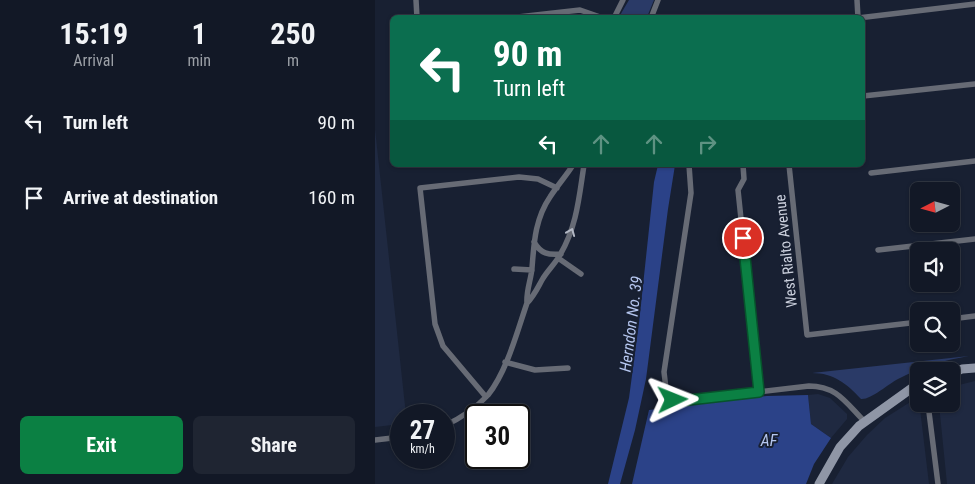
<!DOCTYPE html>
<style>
body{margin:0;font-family:"Roboto Condensed",sans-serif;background:#1f2532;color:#f1f3f6;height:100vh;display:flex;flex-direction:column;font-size:19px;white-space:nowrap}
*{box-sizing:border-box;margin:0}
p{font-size:16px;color:#9ca0a7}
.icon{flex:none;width:28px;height:28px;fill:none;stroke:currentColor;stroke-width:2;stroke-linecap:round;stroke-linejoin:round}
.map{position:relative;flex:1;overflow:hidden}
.side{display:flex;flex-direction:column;background:#121826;width:375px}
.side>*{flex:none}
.banner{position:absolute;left:15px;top:15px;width:475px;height:152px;border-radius:8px;box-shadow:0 1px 4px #0004,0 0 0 1px #313743;background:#0b6e4f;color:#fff;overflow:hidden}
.needle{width:32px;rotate:264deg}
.fabs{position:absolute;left:535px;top:182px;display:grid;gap:10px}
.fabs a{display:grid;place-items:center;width:50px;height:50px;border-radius:8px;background:#121826;box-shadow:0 1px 4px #0004,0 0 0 1px #313743;font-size:25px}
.speed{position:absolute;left:15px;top:404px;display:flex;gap:10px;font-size:25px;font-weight:700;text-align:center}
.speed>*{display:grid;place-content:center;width:65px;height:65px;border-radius:50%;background:#121826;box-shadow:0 1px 4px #0004,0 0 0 1px #313743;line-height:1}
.speed small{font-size:12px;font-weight:400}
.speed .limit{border:2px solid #111;border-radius:8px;background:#fff;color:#111}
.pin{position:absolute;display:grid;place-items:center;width:42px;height:42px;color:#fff;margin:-21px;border:2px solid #fff;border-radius:50%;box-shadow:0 1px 5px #0007}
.me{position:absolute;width:55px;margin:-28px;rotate:88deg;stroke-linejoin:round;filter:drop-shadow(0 0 4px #0008)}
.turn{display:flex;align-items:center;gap:18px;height:105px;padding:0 20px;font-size:22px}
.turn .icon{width:65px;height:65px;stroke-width:2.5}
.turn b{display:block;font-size:35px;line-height:42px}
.lanes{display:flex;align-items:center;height:48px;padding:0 20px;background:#0003;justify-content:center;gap:25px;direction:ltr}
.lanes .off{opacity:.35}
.eta{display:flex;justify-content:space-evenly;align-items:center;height:85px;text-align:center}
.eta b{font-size:30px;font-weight:700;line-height:35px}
.cta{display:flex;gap:10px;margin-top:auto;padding:10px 20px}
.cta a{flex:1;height:58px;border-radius:8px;background:#0b8043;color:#fff;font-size:20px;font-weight:700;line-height:58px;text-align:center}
.cta a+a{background:#1f2532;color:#f1f3f6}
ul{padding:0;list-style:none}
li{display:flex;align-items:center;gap:15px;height:75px;padding:0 20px}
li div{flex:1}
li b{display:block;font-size:19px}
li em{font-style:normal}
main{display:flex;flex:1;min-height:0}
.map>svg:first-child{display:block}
.built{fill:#1f2941}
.green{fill:#2a3a67}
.water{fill:#2b4288}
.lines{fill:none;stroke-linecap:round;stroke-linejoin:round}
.street{stroke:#676b75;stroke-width:5.5}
.secondary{stroke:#8f96a6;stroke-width:9}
.oneway{stroke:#b3b8c4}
.route-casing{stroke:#07532c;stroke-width:12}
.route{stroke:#0b8043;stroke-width:9}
.labels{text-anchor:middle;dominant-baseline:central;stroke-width:4;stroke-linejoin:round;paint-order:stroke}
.street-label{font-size:15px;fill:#ccd1de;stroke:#182032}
.water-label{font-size:16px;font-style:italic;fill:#b5c6ef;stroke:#182032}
</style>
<main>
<section class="side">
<div class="eta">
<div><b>15:19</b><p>Arrival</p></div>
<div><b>1</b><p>min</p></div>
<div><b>250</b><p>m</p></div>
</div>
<ul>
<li><svg class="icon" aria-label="left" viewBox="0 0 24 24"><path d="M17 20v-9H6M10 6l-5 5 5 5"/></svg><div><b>Turn left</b></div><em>90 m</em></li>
<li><svg class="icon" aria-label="arrive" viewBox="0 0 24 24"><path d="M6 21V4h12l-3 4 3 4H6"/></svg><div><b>Arrive at destination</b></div><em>160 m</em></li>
</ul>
<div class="cta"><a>Exit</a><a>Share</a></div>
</section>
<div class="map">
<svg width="600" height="484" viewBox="0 0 600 484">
<rect width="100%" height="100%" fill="#182032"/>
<!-- built -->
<path class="built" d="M0,129l31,286h-5v9l-26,3z
M600,381v103h-28l-8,-80h12v-17z
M443,394l12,4 17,16v5l-16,19 -20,-14 -3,-29z
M537,401l7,3 1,5 9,75h-97l16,-27 19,-22 18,-17z"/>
<!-- green -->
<path class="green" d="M254,0h25l-7,17h-28z
M594,356c-24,4 -48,11 -71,23 -10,5 -27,21 -37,20 -14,-15 -27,-26 -49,-26z"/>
<!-- water -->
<path class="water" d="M283,165h17l-7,44 -22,170 -11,51 -15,54h-12l21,-86 10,-75 15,-141z
M433,395l3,29 20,14 -17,26 -8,20h-174l17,-74 118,-14z"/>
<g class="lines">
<!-- street -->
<path class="street" d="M41,0l1,18
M482,0l1,18
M134,18l71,-8 23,8
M239,18l9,-18
M276,18l7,-18
M483,18l117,-14
M488,96l112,-12
M314,165l2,28 -27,179 3,25 13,4 129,-15c28,0 37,17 55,35
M368,165l1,14 -6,11 21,202
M414,165l18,170 112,-13
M496,173l104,-12
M159,242c7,12 14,13 27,12
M503,250l97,-11
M183,258l23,16
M139,269l18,1
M152,303c7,-7 10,-14 15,-23 5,-9 13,-16 18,-25 17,-29 19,-58 24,-90
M576,319l24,-3
M130,362l30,8 33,-2
M111,397l-43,-51 -8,-22 -15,-136 99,-11 19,2 19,9
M553,404l10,80
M69,426c15,-7 32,-18 44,-31 19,-24 29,-63 39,-92 -1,-12 4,-23 5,-35 2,-25 3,-49 18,-71 7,-11 16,-21 23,-32
M0,440l26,-3"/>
<!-- secondary -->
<path class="secondary" d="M576,374l11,-5 13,-1
M444,484l21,-37 19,-21 53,-38 7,-2"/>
</g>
<!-- one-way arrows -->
<defs><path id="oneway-chevron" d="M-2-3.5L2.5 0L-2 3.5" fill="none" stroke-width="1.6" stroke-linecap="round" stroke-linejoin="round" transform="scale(1.25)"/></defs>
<use class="oneway" href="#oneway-chevron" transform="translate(196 232) rotate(-68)"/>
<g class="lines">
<defs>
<path id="route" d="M298,400l7,1 79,-9 -16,-154"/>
</defs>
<!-- route casing -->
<use href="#route" class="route-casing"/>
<!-- route -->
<use href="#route" class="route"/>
</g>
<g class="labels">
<!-- street labels -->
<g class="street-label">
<text transform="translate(411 251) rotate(-96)">West Rialto Avenue</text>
</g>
<!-- water labels -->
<g class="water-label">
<text transform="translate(256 324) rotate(-83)">Herndon No. 39</text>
<text x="394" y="440">AF</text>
</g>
</g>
</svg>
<div class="fabs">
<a><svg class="needle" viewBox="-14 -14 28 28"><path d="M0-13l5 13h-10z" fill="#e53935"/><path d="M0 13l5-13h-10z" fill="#9ca0a7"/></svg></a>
<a><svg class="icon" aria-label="sound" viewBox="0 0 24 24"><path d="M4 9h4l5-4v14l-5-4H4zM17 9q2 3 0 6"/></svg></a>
<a><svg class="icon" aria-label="search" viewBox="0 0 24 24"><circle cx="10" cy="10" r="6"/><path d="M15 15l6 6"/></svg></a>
<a><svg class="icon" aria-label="layers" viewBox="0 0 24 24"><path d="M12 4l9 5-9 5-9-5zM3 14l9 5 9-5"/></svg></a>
</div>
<div class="speed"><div>27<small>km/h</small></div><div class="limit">30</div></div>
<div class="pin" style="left:368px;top:238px;background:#d93025"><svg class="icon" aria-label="arrive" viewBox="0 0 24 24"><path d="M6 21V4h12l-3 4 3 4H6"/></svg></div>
<svg class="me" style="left:298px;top:400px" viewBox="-20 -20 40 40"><path d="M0-17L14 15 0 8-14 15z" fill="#0b8043" stroke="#fff" stroke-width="4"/></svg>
<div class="banner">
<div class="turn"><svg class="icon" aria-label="left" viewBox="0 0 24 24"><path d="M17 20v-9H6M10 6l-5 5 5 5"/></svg><div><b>90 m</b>Turn left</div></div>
<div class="lanes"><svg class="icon" aria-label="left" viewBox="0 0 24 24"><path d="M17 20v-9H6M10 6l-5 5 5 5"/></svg><svg class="icon off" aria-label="ahead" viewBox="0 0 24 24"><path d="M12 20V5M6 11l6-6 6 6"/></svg><svg class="icon off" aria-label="ahead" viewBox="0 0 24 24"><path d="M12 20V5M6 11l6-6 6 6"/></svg><svg class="icon off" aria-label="right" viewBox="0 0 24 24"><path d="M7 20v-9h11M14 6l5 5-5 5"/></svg></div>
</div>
</div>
</main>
